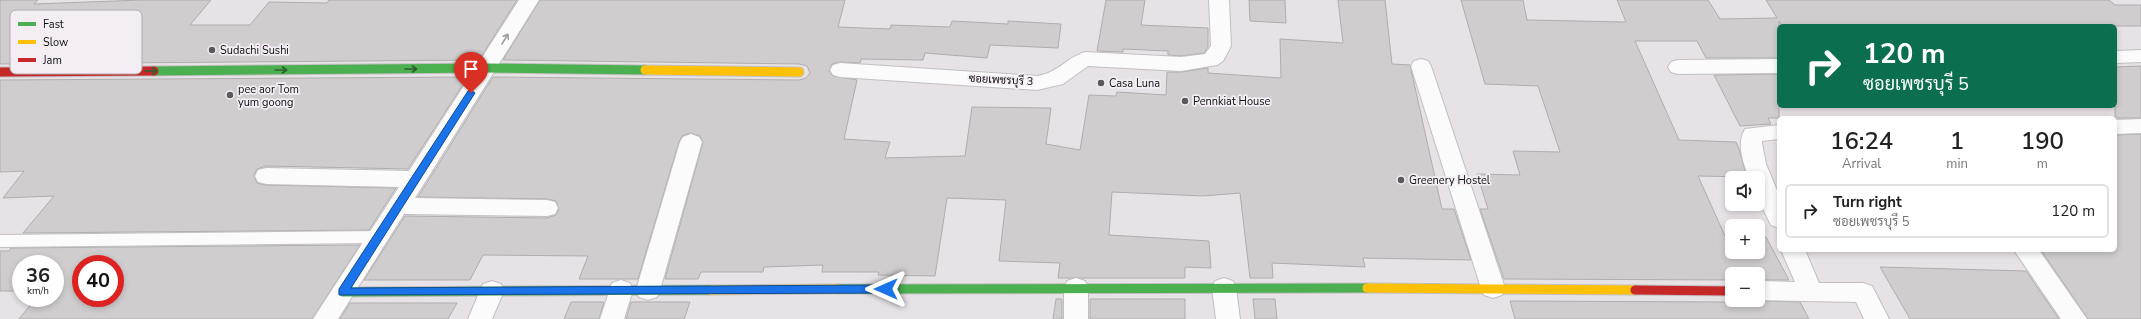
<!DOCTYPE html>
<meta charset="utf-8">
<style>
body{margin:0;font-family:"Nunito Sans",Sarabun,sans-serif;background:#f6f6f6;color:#222;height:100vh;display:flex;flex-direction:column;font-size:15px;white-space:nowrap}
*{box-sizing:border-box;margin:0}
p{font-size:13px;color:#767676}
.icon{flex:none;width:22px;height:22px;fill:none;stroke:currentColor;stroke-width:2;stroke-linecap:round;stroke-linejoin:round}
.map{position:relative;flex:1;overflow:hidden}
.drawer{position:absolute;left:1777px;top:116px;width:340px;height:136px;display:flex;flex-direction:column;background:#fff;border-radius:6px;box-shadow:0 2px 6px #0003}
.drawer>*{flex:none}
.top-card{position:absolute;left:1777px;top:24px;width:340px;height:84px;border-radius:6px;box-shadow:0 2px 6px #0003;background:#0b6e4f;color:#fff;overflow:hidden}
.tools{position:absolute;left:1725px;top:171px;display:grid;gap:8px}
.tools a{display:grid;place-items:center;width:40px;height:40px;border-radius:6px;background:#fff;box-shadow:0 2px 6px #0003;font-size:20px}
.speed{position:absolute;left:12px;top:255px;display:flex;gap:8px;font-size:20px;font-weight:700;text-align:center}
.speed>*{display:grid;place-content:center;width:52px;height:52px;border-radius:50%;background:#fff;box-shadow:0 2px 6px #0003;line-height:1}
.speed small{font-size:10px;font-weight:400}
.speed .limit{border:6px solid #d22;background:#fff;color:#111}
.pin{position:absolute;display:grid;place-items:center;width:34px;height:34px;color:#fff;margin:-41px -17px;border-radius:50% 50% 50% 0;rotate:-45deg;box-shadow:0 0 4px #0007}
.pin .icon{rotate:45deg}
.me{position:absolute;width:44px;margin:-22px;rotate:270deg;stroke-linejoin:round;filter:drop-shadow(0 0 3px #0008)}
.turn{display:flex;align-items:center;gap:14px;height:84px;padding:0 20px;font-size:18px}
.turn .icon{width:52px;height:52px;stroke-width:2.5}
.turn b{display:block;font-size:28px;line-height:34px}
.eta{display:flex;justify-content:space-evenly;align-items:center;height:68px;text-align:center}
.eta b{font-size:24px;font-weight:600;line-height:28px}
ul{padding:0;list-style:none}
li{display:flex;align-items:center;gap:12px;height:54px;margin:0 8px 6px;padding:0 12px;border:2px solid #e0e0e0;border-radius:6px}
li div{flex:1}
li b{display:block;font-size:15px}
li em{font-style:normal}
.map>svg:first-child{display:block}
.building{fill:#cfcdcd;stroke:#b0adae;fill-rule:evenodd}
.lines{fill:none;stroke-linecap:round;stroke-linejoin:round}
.lane-casing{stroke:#c2bfc2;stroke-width:2}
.street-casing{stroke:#c2bfc2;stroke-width:2}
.fast-casing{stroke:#c2bfc2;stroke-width:11}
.slow-casing{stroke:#c2bfc2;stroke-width:11}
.jam-casing{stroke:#c2bfc2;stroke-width:11}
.lane{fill:#fbfbfb;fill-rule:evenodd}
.street{fill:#fbfbfb;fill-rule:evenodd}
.fast{stroke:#4caf50;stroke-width:9}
.slow{stroke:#ffc107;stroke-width:9}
.jam{stroke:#c62828;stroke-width:9}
.oneway{stroke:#9d9d9d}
.oneway2{stroke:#2e5f30}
.route{fill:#1a73e8;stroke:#114b97}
.poi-dot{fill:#5c595c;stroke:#f4eef4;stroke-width:1.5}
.labels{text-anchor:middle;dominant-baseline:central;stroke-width:3.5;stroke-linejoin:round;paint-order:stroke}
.poi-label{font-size:11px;fill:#110f11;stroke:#f4eef4;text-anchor:start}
.street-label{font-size:11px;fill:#110f11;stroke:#f4eef4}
.key{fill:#f4eef4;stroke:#b0abb0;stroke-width:1}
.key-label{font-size:11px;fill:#110f11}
</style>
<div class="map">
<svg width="2141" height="319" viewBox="0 0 2141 319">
<rect width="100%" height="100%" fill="#e6e2e6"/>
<!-- building -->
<path class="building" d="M0,0h38l-4,4 108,-4h69l-21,25h60l19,-23 58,1 2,-3h188l-38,60 -479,4z
M540,0h305l-7,27 52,2 1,-4 59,2 2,-6 56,3v-3l53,3 -3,24 -68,-3 -3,13 -62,-5 -2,7 -62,-1 -1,4 -20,-1 -8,2 -3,7 4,5 24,4 -13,59 46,3 -5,16 80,-2 7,-49 79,1 -5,36 34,6 9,-55 27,1 1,-4 49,3 1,-23h14l27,-4v5l73,5 -1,-39 63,4 -5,-43h47l7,64 18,1 32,144h12l17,51 -108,-2 2,9 -93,-4 1,15h-23l-10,-85 -37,3 -91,-4 -3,43 100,6 2,27 -26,-1v11h-127l2,-15 -61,-2 7,-61 -59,-2 -12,78 -57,-1 1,-3h-57l1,-7 -59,2 -1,5h-62l-3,7h-33l38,-137 -3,-6 -10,-3 -8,3 -3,6 -41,137h-59l9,-23 -105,-1 -13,25h-106l41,-64 142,2 9,-3 3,-6 -3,-8 -9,-2 -129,-2 75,-120 306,3 7,-2 4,-5 -3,-7 -8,-2 -296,-4z
M1106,0h39l-4,25 67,3v19l-4,6 -23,3 -13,-1v-4l-45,-2v3l-26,-1z
M1249,0h36l1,23 -36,-2z
M1461,0h62l4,20 99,2 -9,-22h91l12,19 57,-1 -11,-18h343l6,5h26v21h-359l-3,-5v37h-73l-9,-17h-62l44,99 57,2 3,7 8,28 -49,-1 27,60h7v16h26v-15h8l23,43h-31v-6h-26v6l-228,-1 -24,-70h8l-11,-35 43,1 -7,-24 47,1 -22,-66 -53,-2z
M2141,66v52h-26v-51z
M1779,74v44h-11l3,6 -31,2 -26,-51z
M468,77l-60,92 -142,-3 -9,3 -3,6 3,8 9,2 130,3 -27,42 -346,3 31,-37 -51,2 21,-27 -24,1v-92z
M2141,134v185h-53l-47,-69h74v-115z
M360,245l-48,74h-293l17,-21h19v-34h-34v27h-21v-40h9l2,-3zM81,264h34v34h-34z
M1880,267l146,4 33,48h-149z
M1056,299h6v20h-9z
M1090,299h95v20h-95z
M1253,299h22l2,20h-22z
M1735,300l65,2 9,17h-294l-5,-18 222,1z
M571,302h33l-5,17h-35z
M631,302h59l-6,17h-58z
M350,303h107l-9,16h-108z"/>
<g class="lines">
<defs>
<path id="lane" d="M378,231l6,2 2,4 -2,4 -6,2 -378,4v-12z"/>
<path id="street" d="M519,0h20l-124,198 132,2 8,2 3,6 -3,6 -8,2 -143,-2 -66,105h-25l86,-132 -133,-3 -8,-2 -3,-6 3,-6 8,-2 143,3z
M1209,0h20l2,46 -8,15 -6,4 -36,6 -93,-5 -25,18 -26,6 -197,-13 -7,-2 -3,-5 3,-5 7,-2 197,13c21,-3 29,-18 48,-24l96,5 24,-3 6,-8z
M2141,50v12l-26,1v-12z
M1421,59l7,2 3,5 74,222 -3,7 -9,3 -9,-3 -3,-7 -70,-222 3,-5z
M1779,59v14l-101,1 -7,-2 -3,-5 3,-5 7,-2z
M2141,119v14l-26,1v-14z
M1779,125v14l-17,2v2l4,21 13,31v33l-8,-3 -13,-26v-21h-9c-6,-16 -13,-34 -4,-49z
M691,134l8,3 3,5 -42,148 -3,7 -9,3 -9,-3 -3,-7 44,-148 3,-5z
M1781,250h24l14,33h44l9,3 17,33h-25l-8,-17 -100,-2h2v-19l37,1z
M2014,250h25l48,69h-26z
M1076,278l9,3 3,7v31h-24v-31l3,-7z
M1224,278l9,3 3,7 4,31h-24l-4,-31 3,-7z
M621,280l9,3 3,7 -9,29h-24l12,-36z
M492,281l9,3 3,7 -12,28h-24l15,-35z"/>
<path id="fast" d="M154,71l333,-3 158,2
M838,289l529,-1
M343,292l366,-2"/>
<path id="slow" d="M645,70l154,2
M1367,288l268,2
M709,290l129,-1"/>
<path id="jam" d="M0,72l154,-1
M1635,290l97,1"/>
</defs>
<!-- lane casing -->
<use href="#lane" class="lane-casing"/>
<!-- street casing -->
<use href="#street" class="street-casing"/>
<!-- fast casing -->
<use href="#fast" class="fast-casing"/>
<!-- slow casing -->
<use href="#slow" class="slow-casing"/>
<!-- jam casing -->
<use href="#jam" class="jam-casing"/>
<!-- lane -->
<use href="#lane" class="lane"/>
<!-- street -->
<use href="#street" class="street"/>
<!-- fast -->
<use href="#fast" class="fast"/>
<!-- slow -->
<use href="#slow" class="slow"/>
<!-- jam -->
<use href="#jam" class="jam"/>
</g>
<!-- one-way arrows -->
<defs><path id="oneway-shaft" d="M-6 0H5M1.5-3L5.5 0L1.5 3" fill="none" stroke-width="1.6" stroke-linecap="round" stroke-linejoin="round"/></defs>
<use class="oneway" href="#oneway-shaft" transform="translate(505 39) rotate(-59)"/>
<g class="oneway2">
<use href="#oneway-shaft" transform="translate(411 69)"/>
<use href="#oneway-shaft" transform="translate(281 70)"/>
<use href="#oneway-shaft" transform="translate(151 71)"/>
</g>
<!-- route -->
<path class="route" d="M471,90l4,3 -124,195 535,-3 5,4 -5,4 -547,2v-6l129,-198z"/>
<!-- markers -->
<g class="poi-dot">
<circle cx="212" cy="50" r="4"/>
<circle cx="1101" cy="83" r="4"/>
<circle cx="230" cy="95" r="4"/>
<circle cx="1185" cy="101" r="4"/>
<circle cx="1401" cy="180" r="4"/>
</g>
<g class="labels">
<!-- poi labels -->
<g class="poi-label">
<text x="220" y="50">Sudachi Sushi</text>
<text x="1109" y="83">Casa Luna</text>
<text x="238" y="89">pee aor Tom<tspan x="238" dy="13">yum goong</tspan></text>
<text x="1193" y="101">Pennkiat House</text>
<text x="1409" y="180">Greenery Hostel</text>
</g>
<!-- street labels -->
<g class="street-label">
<text transform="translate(1001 80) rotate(3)">ซอยเพชรบุรี 3</text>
</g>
</g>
<!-- legend -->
<rect x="10" y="10" width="132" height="64" rx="6" class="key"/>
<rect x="18" y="22" width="18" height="4" fill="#4caf50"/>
<rect x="18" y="40" width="18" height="4" fill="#ffc107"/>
<rect x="18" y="58" width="18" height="4" fill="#c62828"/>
<g class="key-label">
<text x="43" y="28">Fast</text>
<text x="43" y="46">Slow</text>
<text x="43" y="64">Jam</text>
</g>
</svg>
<div class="tools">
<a><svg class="icon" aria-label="sound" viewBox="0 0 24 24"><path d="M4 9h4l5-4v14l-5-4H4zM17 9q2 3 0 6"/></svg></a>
<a>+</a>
<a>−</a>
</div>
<div class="speed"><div>36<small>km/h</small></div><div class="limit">40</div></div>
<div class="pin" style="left:471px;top:93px;background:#d93025"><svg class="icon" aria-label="arrive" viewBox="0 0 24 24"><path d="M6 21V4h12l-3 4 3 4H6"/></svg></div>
<svg class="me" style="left:886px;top:289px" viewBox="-20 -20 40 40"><path d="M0-17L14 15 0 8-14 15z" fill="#1a73e8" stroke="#fff" stroke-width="4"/></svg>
<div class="top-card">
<div class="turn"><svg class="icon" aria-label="right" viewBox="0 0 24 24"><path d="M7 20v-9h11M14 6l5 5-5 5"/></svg><div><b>120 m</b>ซอยเพชรบุรี 5</div></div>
</div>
<section class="drawer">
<div class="eta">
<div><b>16:24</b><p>Arrival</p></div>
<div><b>1</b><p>min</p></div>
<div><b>190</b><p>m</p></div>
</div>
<ul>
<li><svg class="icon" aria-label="right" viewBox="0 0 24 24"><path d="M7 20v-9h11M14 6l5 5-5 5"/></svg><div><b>Turn right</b><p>ซอยเพชรบุรี 5</p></div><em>120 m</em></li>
</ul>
</section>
</div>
